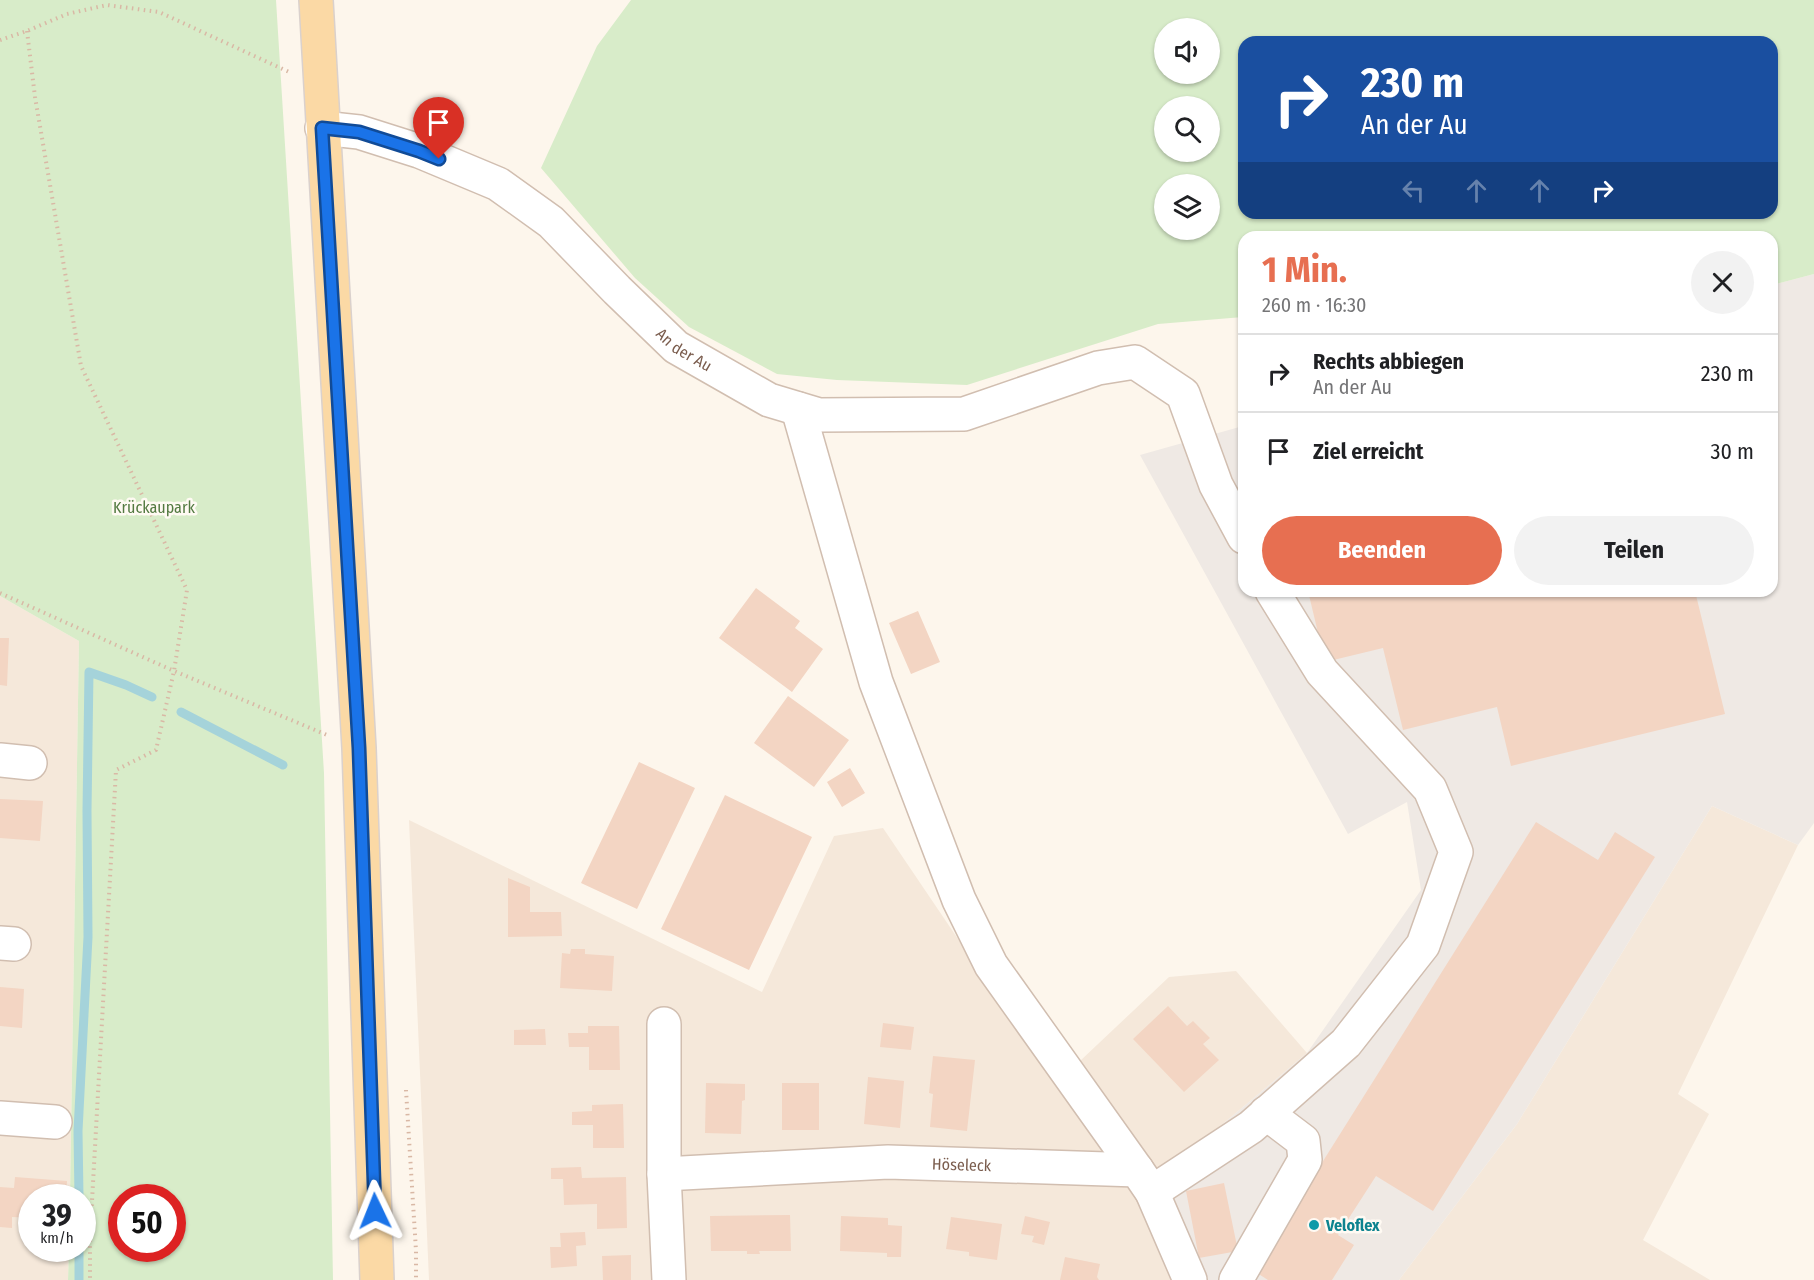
<!DOCTYPE html>
<html lang="de">
<meta charset="utf-8">
<style>
body{margin:0;font-family:"Fira Sans Condensed",sans-serif;background:#f2f2f2;color:#202124;height:100vh;display:flex;flex-direction:column;font-size:22px;white-space:nowrap}
*{box-sizing:border-box;margin:0}
p{font-size:20px;color:#757577}
.icon{flex:none;width:33px;height:33px;fill:none;stroke:currentColor;stroke-width:2;stroke-linecap:round;stroke-linejoin:round}
.map{position:relative;flex:1;overflow:hidden}
.drawer{position:absolute;left:1238px;top:231px;width:540px;height:366px;display:flex;flex-direction:column;background:#fff;border-radius:18px;box-shadow:0 2px 4px #0004}
.drawer>*{flex:none}
.guide{position:absolute;left:1238px;top:36px;width:540px;height:183px;border-radius:18px;box-shadow:0 2px 4px #0004;background:#1a4fa0;color:#fff;overflow:hidden}
.tools{position:absolute;left:1154px;top:18px;display:grid;gap:12px}
.tools a{display:grid;place-items:center;width:66px;height:66px;border-radius:50%;background:#fff;box-shadow:0 2px 4px #0004;font-size:30px}
.speed{position:absolute;left:18px;top:1184px;display:flex;gap:12px;font-size:30px;font-weight:700;text-align:center}
.speed>*{display:grid;place-content:center;width:78px;height:78px;border-radius:50%;background:#fff;box-shadow:0 2px 4px #0004;line-height:1}
.speed small{font-size:15px;font-weight:400}
.speed .limit{border:9px solid #d22;background:#fff;color:#111}
.pin{position:absolute;display:grid;place-items:center;width:51px;height:51px;color:#fff;margin:-62px -26px;border-radius:50% 50% 50% 0;rotate:-45deg;box-shadow:0 0 6px #0007}
.pin .icon{rotate:45deg}
.me{position:absolute;width:66px;margin:-33px;rotate:358deg;stroke-linejoin:round;filter:drop-shadow(0 0 4px #0008)}
.turn{display:flex;align-items:center;gap:21px;height:126px;padding:0 24px;font-size:27px}
.turn .icon{width:78px;height:78px;stroke-width:2.5}
.turn b{display:block;font-size:42px;line-height:51px}
.lanes{display:flex;align-items:center;height:57px;padding:0 24px;background:#0003;justify-content:center;gap:30px;direction:ltr}
.lanes .off{opacity:.35}
.round{display:grid;place-items:center;flex:none;width:63px;height:63px;border-radius:32px;background:#f2f2f2}
.overview{display:flex;align-items:center;justify-content:space-between;height:102px;padding:0 24px}
h1{font-size:36px;font-weight:700;line-height:45px;color:#e76f51}
.cta{display:flex;gap:12px;margin-top:auto;padding:12px 24px}
.cta a{flex:1;height:69px;border-radius:36px;background:#e76f51;color:#fff;font-size:24px;font-weight:700;line-height:69px;text-align:center}
.cta a+a{background:#f2f2f2;color:#202124}
ul{padding:0;list-style:none}
li{display:flex;align-items:center;gap:18px;height:78px;padding:0 24px;border-top:2px solid #e0e0e0}
li div{flex:1}
li b{display:block;font-size:22px}
li em{font-style:normal}
.map>svg:first-child{display:block}
.residential{fill:#f5e8da}
.industrial{fill:#efe9e4}
.green{fill:#d8ecc9;fill-rule:evenodd}
.lines{fill:none;stroke-linecap:round;stroke-linejoin:round}
.stream{stroke:#a5d3da;stroke-width:9}
.building{fill:#f3d5c3}
.minor-casing{stroke:#d1beb0;stroke-width:36}
.major-casing{stroke:#dad1cd;stroke-width:36}
.path{stroke:#d9b8a5;stroke-width:4;stroke-dasharray:1.5 4.5;stroke-linecap:butt}
.minor{stroke:#fff;stroke-width:33}
.major{stroke:#fbd9a5;stroke-width:33}
.route-casing{stroke:#114b97;stroke-width:15}
.route{stroke:#1a73e8;stroke-width:10}
.culture-dot{fill:#0f9aa8;stroke:#fffaf3;stroke-width:2}
.labels{text-anchor:middle;dominant-baseline:central;stroke-width:5;stroke-linejoin:round;paint-order:stroke}
.street-label{font-size:16px;fill:#7a5c4d;stroke:#fffaf3}
.park-label{font-size:16px;fill:#537a41;stroke:#fffaf3}
.culture-label{font-size:16px;font-weight:bold;fill:#0d838f;stroke:#fffaf3;text-anchor:start}
</style>
<div class="map">
<svg width="1814" height="1280" viewBox="0 0 1814 1280">
<rect width="100%" height="100%" fill="#fdf6ec"/>
<!-- residential -->
<path class="residential" d="M0,596l79,45 -9,556h-38v51h37l-1,32h-68z
M1712,806l86,39 -120,249 31,20 -66,126 67,40h-311l118,-156z
M409,820l353,172 72,-156 49,-8 98,145 81,105 107,-101 67,-6 71,82 -146,123 40,104h-772z"/>
<!-- industrial -->
<path class="industrial" d="M1814,274v549l-16,22 -86,-39 -195,318 -118,156h-198l-40,-104 146,-123 114,-163 -14,-88 -59,32 -208,-379 103,-29 1,165h528v-306z"/>
<!-- green -->
<path class="green" d="M0,0h276l48,773 9,507h-265l1,-32h13v-51h-12l9,-556 -79,-45zM122,1197h50v51h-50z
M631,0h1183v274l-42,11v-48h-528l-1,80 -85,7 -191,61 -130,-5 -60,-6 -88,-47 -54,-49 -94,-110 56,-122zM1209,28v46h-45v-46zM1244,42h528v171h-528zM1209,106v46h-45v-46zM1164,184h45v46h-45z"/>
<g class="lines">
<!-- stream -->
<path class="stream" d="M181,712l102,53
M79,1197l-1,-66 10,-194 -1,-126 2,-139 37,13 26,12
M79,1280v-32"/>
</g>
<!-- building -->
<path class="building" d="M756,588l44,33 -5,7 28,21 -31,43 -73,-54z
M1308,591h387l30,123 -214,52 -14,-59 -94,23 -20,-82 -58,14z
M918,611l22,51 -29,12 -22,-51z
M0,638h9l-2,48 -7,-1z
M788,696l61,44 -35,47 -60,-44z
M639,762l56,26 -58,121 -56,-26z
M850,768l15,25 -23,14 -15,-25z
M725,795l87,42 -63,133 -88,-41z
M0,799l43,2 -3,40 -40,-3z
M1536,822l62,38 17,-28 40,25 -222,354 -57,-35 -38,59 16,10 -22,35h-64l-14,-9z
M508,878l22,9v25h31l1,24 -54,1z
M571,949h14v5l29,2 -2,35 -52,-3 2,-35 8,1z
M0,987l24,2 -2,39 -22,-2z
M1168,1006l19,20 6,-5 17,17 -7,6 16,16 -35,32 -51,-53z
M883,1023l31,4 -3,23 -31,-3z
M588,1026h31l1,44h-31v-23h-20l-1,-14h20z
M545,1029l1,16h-32v-15z
M933,1056l42,4 -8,71 -37,-4 3,-33 -4,-1z
M868,1077l36,4 -4,47 -36,-4z
M706,1083l39,1v16l-3,1 -1,33 -36,-1z
M782,1083h37v47h-37z
M623,1104l1,44h-31v-23h-21v-13l20,-1v-6z
M581,1167l1,11 44,-1 1,51 -30,1v-25l-33,1 -1,-26h-12v-11z
M15,1177l52,4 -1,16h-34v21l-20,-1v11l-12,-1v-40l14,1z
M1224,1183l14,68 -39,7 -13,-67z
M790,1215l1,36h-32l1,3h-13v-3h-36l-1,-35z
M841,1216l47,2v7l14,1 -1,31h-14v-4l-47,-2z
M1025,1216l25,6 -6,23 -12,-3 2,-6 -13,-2z
M951,1217l51,7 -5,36 -28,-4v-4l-23,-3z
M585,1232l1,13 -10,1 1,20 -26,2 -1,-21h11l-1,-14z
M631,1255v25h-28l-1,-24z
M1065,1257l35,7 -3,13 2,3h-39z"/>
<g class="lines">
<defs>
<g id="minor">
<path id="s1" d="M322,128l37,4 60,19 79,33 53,38 66,68 59,57 93,53 50,15 145,-1 134,-46 37,-6 48,32 33,91 28,52"/>
<path d="M798,409l78,273 83,218 32,65 146,205"/>
<path d="M0,760l30,3"/>
<path d="M0,943l14,1"/>
<path d="M664,1024v150l5,106"/>
<path d="M0,1118l55,4"/>
<path id="s2" d="M664,1174l224,-12 249,8 15,22 38,88"/>
<path d="M1152,1192l99,-65 95,-84 77,-98 33,-93 -26,-63 -108,-117 -50,-81"/>
<path d="M1236,1280l69,-120 -2,-19 -37,-28"/>
</g>
<path id="major" d="M316,0l43,748 18,532"/>
</defs>
<!-- minor casing -->
<use href="#minor" class="minor-casing"/>
<!-- major casing -->
<use href="#major" class="major-casing"/>
<!-- path -->
<path class="path" d="M27,31l8,66 46,269 106,224 -13,81 -18,79 -40,20 -26,467v43
M0,40l27,-9 40,-17 40,-9 52,7 130,60
M0,593l174,78 153,64
M406,1090l10,161v29"/>
<!-- minor -->
<use href="#minor" class="minor"/>
<!-- major -->
<use href="#major" class="major"/>
</g>
<g class="lines">
<defs>
<path id="route" d="M375,1211l-16,-463 -37,-620 37,4 60,19 20,8"/>
</defs>
<!-- route casing -->
<use href="#route" class="route-casing"/>
<!-- route -->
<use href="#route" class="route"/>
</g>
<!-- markers -->
<circle class="culture-dot" cx="1314" cy="1225" r="6"/>
<g class="labels">
<!-- street labels -->
<g class="street-label">
<text stroke="none"><textPath href="#s1" startOffset="436">An der Au</textPath></text>
<text stroke="none"><textPath href="#s2" startOffset="298">Höseleck</textPath></text>
</g>
<!-- park labels -->
<g class="park-label">
<text x="154" y="507">Krückaupark</text>
</g>
<!-- culture labels -->
<g class="culture-label">
<text x="1326" y="1225">Veloflex</text>
</g>
</g>
</svg>
<div class="tools">
<a><svg class="icon" aria-label="sound" viewBox="0 0 24 24"><path d="M4 9h4l5-4v14l-5-4H4zM17 9q2 3 0 6"/></svg></a>
<a><svg class="icon" aria-label="search" viewBox="0 0 24 24"><circle cx="10" cy="10" r="6"/><path d="M15 15l6 6"/></svg></a>
<a><svg class="icon" aria-label="layers" viewBox="0 0 24 24"><path d="M12 4l9 5-9 5-9-5zM3 14l9 5 9-5"/></svg></a>
</div>
<div class="speed"><div>39<small>km/h</small></div><div class="limit">50</div></div>
<div class="pin" style="left:439px;top:159px;background:#d93025"><svg class="icon" aria-label="arrive" viewBox="0 0 24 24"><path d="M6 21V4h12l-3 4 3 4H6"/></svg></div>
<svg class="me" style="left:375px;top:1211px" viewBox="-20 -20 40 40"><path d="M0-17L14 15 0 8-14 15z" fill="#1a73e8" stroke="#fff" stroke-width="4"/></svg>
<div class="guide">
<div class="turn"><svg class="icon" aria-label="right" viewBox="0 0 24 24"><path d="M7 20v-9h11M14 6l5 5-5 5"/></svg><div><b>230 m</b>An der Au</div></div>
<div class="lanes"><svg class="icon off" aria-label="left" viewBox="0 0 24 24"><path d="M17 20v-9H6M10 6l-5 5 5 5"/></svg><svg class="icon off" aria-label="ahead" viewBox="0 0 24 24"><path d="M12 20V5M6 11l6-6 6 6"/></svg><svg class="icon off" aria-label="ahead" viewBox="0 0 24 24"><path d="M12 20V5M6 11l6-6 6 6"/></svg><svg class="icon" aria-label="right" viewBox="0 0 24 24"><path d="M7 20v-9h11M14 6l5 5-5 5"/></svg></div>
</div>
<section class="drawer">
<div class="overview"><div><h1>1 Min.</h1><p>260 m · 16:30</p></div><a class="round"><svg class="icon" aria-label="close" viewBox="0 0 24 24"><path d="M6 6l12 12M18 6L6 18"/></svg></a></div>
<ul>
<li><svg class="icon" aria-label="right" viewBox="0 0 24 24"><path d="M7 20v-9h11M14 6l5 5-5 5"/></svg><div><b>Rechts abbiegen</b><p>An der Au</p></div><em>230 m</em></li>
<li><svg class="icon" aria-label="arrive" viewBox="0 0 24 24"><path d="M6 21V4h12l-3 4 3 4H6"/></svg><div><b>Ziel erreicht</b></div><em>30 m</em></li>
</ul>
<div class="cta"><a>Beenden</a><a>Teilen</a></div>
</section>
</div>
